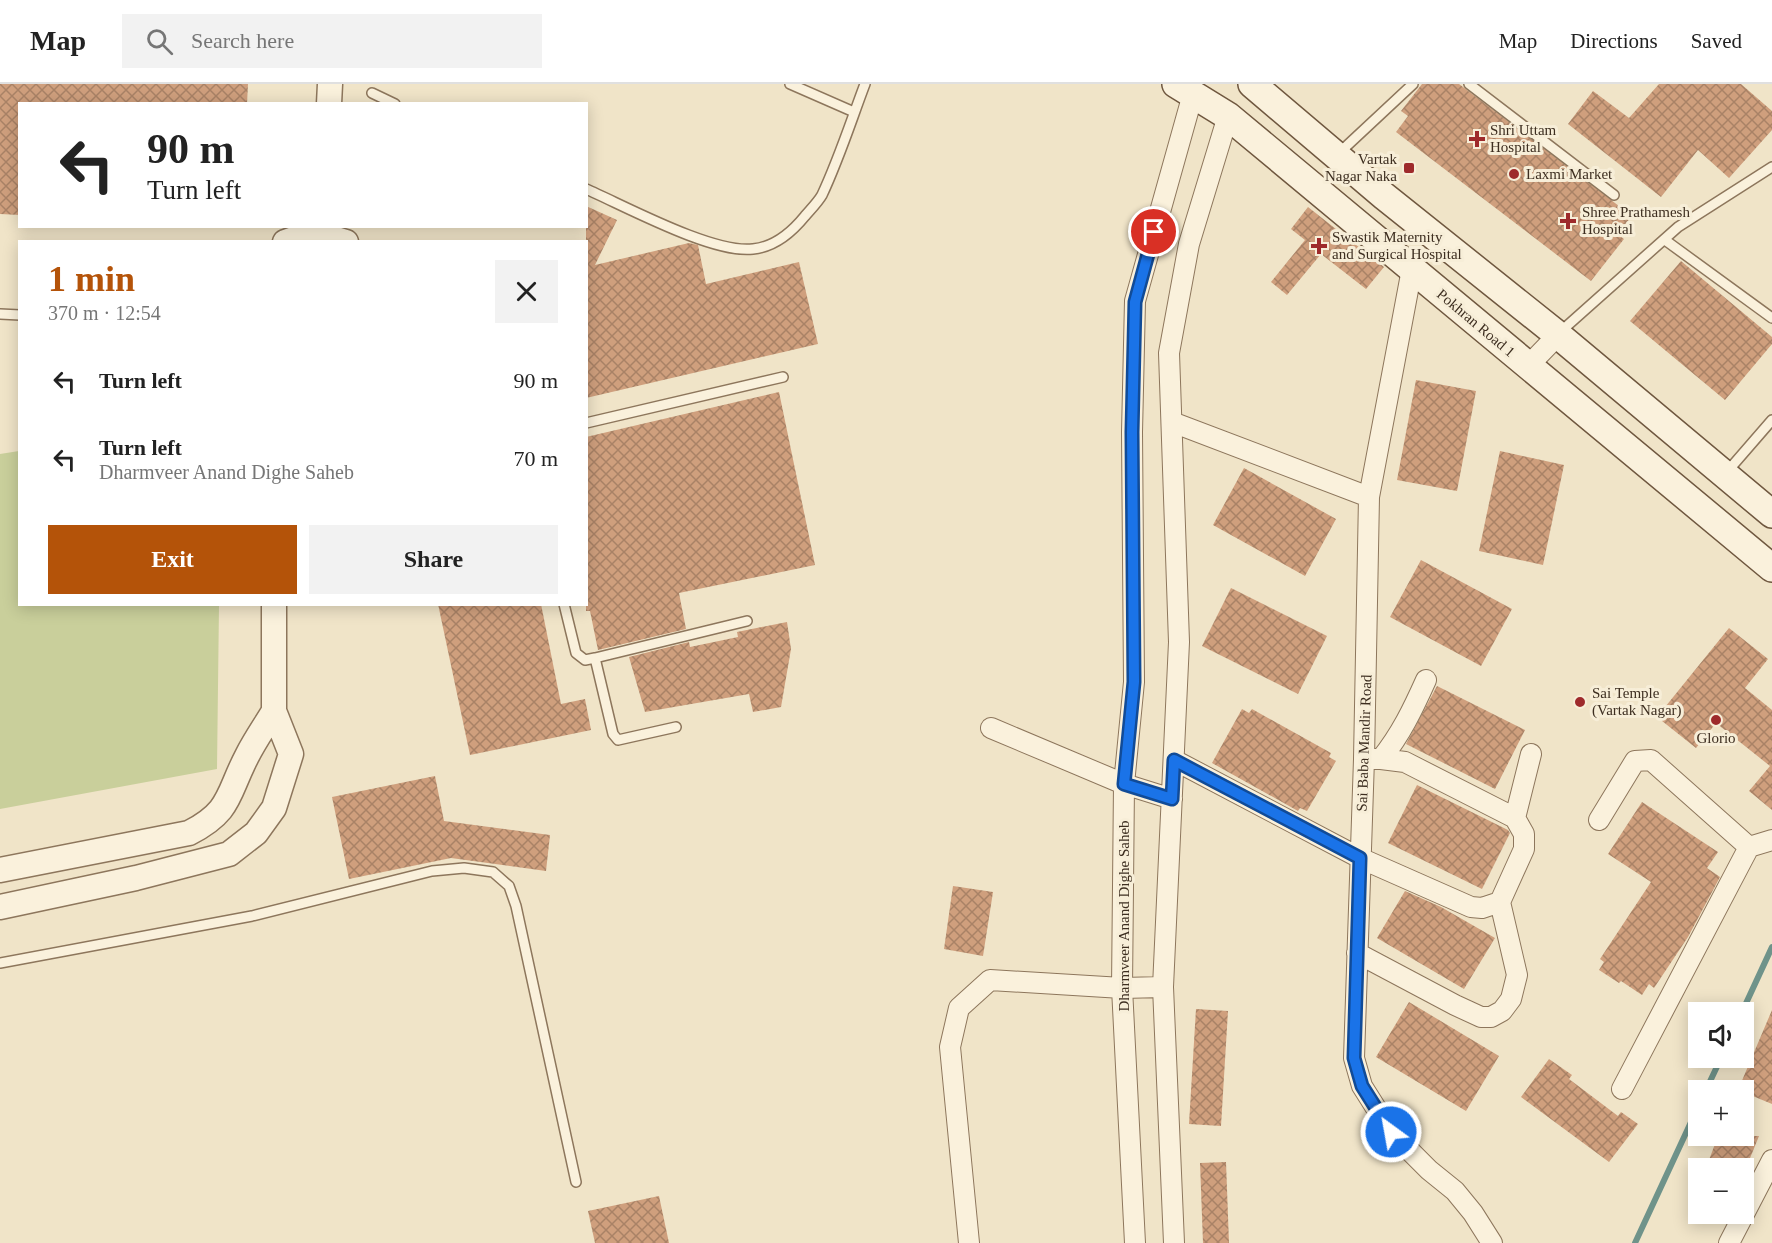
<!DOCTYPE html>
<meta charset="utf-8">
<style>
body{margin:0;font-family:Georgia,serif;background:#f2f2f2;color:#222;height:100vh;display:flex;flex-direction:column;font-size:22px;white-space:nowrap}
*{box-sizing:border-box;margin:0}
p{font-size:20px;color:#767676}
.icon{flex:none;width:33px;height:33px;fill:none;stroke:currentColor;stroke-width:2;stroke-linecap:round;stroke-linejoin:round}
.map{position:relative;flex:1;overflow:hidden}
.panel{position:absolute;left:18px;top:156px;width:570px;height:366px;display:flex;flex-direction:column;background:#fff;border-radius:0px;box-shadow:0 3px 15px #0003}
.panel>*{flex:none}
.top-card{position:absolute;left:18px;top:18px;width:570px;height:126px;border-radius:0px;box-shadow:0 3px 15px #0003;background:#fff;color:#222;overflow:hidden}
.controls{position:absolute;left:1688px;top:918px;display:grid;gap:12px}
.controls a{display:grid;place-items:center;width:66px;height:66px;border-radius:0px;background:#fff;box-shadow:0 3px 15px #0003;font-size:30px}
.pin{position:absolute;display:grid;place-items:center;width:51px;height:51px;color:#fff;margin:-26px;border:3px solid #fff;border-radius:50%;box-shadow:0 2px 6px #0007}
.me{position:absolute;width:66px;margin:-33px;rotate:328deg;stroke-linejoin:round;filter:drop-shadow(0 0 4px #0008)}
.turn{display:flex;align-items:center;gap:21px;height:126px;padding:0 30px;font-size:27px}
.turn .icon{width:78px;height:78px;stroke-width:2.5}
.turn b{display:block;font-size:42px;line-height:51px}
.round{display:grid;place-items:center;flex:none;width:63px;height:63px;border-radius:0px;background:#f2f2f2}
.headline{display:flex;align-items:center;justify-content:space-between;height:102px;padding:0 30px}
h1{font-size:36px;font-weight:700;line-height:45px;color:#b45309}
.action{display:flex;gap:12px;margin-top:auto;padding:12px 30px}
.action a{flex:1;height:69px;border-radius:0px;background:#b45309;color:#fff;font-size:24px;font-weight:700;line-height:69px;text-align:center}
.action a+a{background:#f2f2f2;color:#222}
ul{padding:0;list-style:none}
li{display:flex;align-items:center;gap:18px;height:78px;padding:0 30px}
li div{flex:1}
li b{display:block;font-size:22px}
li em{font-style:normal}
header{display:flex;align-items:center;gap:36px;box-sizing:border-box;height:84px;padding:0 30px;background:#fff;border-bottom:2px solid #e0e0e0}
header strong{font-size:28px}
nav{display:flex;gap:33px;margin-inline-start:auto;font-size:21px}
.search{width:420px;height:54px;background:#f2f2f2;display:flex;align-items:center;gap:15px;box-sizing:border-box;padding:0 21px;border-radius:0px;color:#767676;font-size:22px}
.map>svg:first-child{display:block}
.pitch{fill:#c9cf9b}
.lines{fill:none;stroke-linecap:round;stroke-linejoin:round}
.stream{stroke:#6f938a;stroke-width:6}
.building{fill:url(#building-cross-hatch)}
.service-casing{stroke:#8d765c;stroke-width:12}
.minor-casing{stroke:#8d765c;stroke-width:22}
.tertiary-casing{stroke:#8d765c;stroke-width:27}
.secondary-casing{stroke:#6f573f;stroke-width:30}
.service{stroke:#faf1dc;stroke-width:9}
.minor{stroke:#faf1dc;stroke-width:20}
.tertiary{stroke:#faf1dc;stroke-width:24}
.secondary{stroke:#faf1dc;stroke-width:27}
.route-casing{stroke:#114b97;stroke-width:15}
.route{stroke:#1a73e8;stroke-width:10}
.poi-dot{fill:#9e2a2b;stroke:#f7eed8;stroke-width:2}
.labels{text-anchor:middle;dominant-baseline:central;stroke-width:6;stroke-linejoin:round;paint-order:stroke}
.poi-label{font-size:15px;fill:#3d2e20;stroke:#f7eed8;text-anchor:start}
.street-label{font-size:15px;fill:#3d2e20;stroke:#f7eed8}
</style>
<header>
<strong>Map</strong>
<div class="search"><svg class="icon" aria-label="search" viewBox="0 0 24 24"><circle cx="10" cy="10" r="6"/><path d="M15 15l6 6"/></svg>Search here</div>
<nav><a>Map</a><a>Directions</a><a>Saved</a></nav>
</header>
<div class="map">
<svg width="1772" height="1159" viewBox="0 0 1772 1159">
<defs>
<pattern id="building-cross-hatch" width="8" height="8" patternUnits="userSpaceOnUse" patternTransform="scale(1.5)"><rect width="8" height="8" fill="#cf9f7d"/><path d="M0 0l8 8M0 8l8-8" fill="none" stroke="#a98266"/></pattern>
</defs>
<rect width="100%" height="100%" fill="#f0e4c8"/>
<!-- pitch -->
<path class="pitch" d="M19,367l1,153 199,1 -2,164 -217,40v-355z"/>
<g class="lines">
<!-- stream -->
<path class="stream" d="M1742,928l30,-65
M1706,1006l15,-32
M1635,1159l63,-136"/>
</g>
<!-- building -->
<path class="building" d="M0,0h248l-1,20h-227v111l-20,-1z
M1422,0h37l173,132 -15,18 7,5 -33,42 -195,-149 12,-16 -7,-5z
M1659,0h82l31,27v19l-43,48 -31,-28 -37,47 -93,-73 25,-33 36,27z
M586,122l31,14 -22,45 94,-22 9,2 8,39 93,-22 19,82 -232,54z
M1308,123l76,60 -18,22 -45,-35 -34,41 -16,-13 34,-42 -14,-11z
M1681,177l91,76v7l-47,56 -95,-79z
M1416,296l60,11 -19,100 -60,-11z
M779,308l36,173 -136,28 7,36 -88,21 -8,-39h-4v-174z
M1500,367l64,14 -21,100 -64,-14z
M1244,384l92,51 -31,57 -92,-51z
M1421,476l91,49 -31,57 -91,-49z
M1231,504l96,48 -29,58 -96,-48z
M438,520h103l20,100 24,-5 6,31 -121,25z
M787,538l4,27 -10,58 -28,5 -4,-18 -104,18 -16,-55 60,-15 1,5 48,-10 -1,-5z
M1729,544l39,31 -23,29 27,22v100l-23,-19 21,-25 -54,-43 -20,25 -39,-31z
M1437,602l88,44 -30,59 -89,-45z
M1242,625l7,4 3,-4 79,44 -2,4 7,4 -29,50 -7,-3 -2,3 -86,-48z
M435,692l9,45 106,14 -4,36 -95,-13 -102,21 -17,-82z
M1417,701l91,45 2,3 -28,56 -94,-46z
M1642,718l76,50 -11,16 13,9 -32,60 -34,51 -5,-4 -7,11 -21,-14 -2,2 -20,-13 5,-8 -4,-3 51,-77 -43,-28z
M953,802l40,6 -10,64 -39,-7z
M1405,807l36,16 54,31 -31,51 -87,-51z
M1409,918l90,54 -33,55 -90,-54z
M1196,925l32,2 -7,115 -32,-2z
M1772,926v94l-29,-12v-2h-5z
M1549,975l23,16 -3,4 49,37 3,-4 17,12 -29,38 -88,-65z
M1718,1052h41l-13,32h-40z
M1226,1078l3,81h-26l-3,-80z
M659,1112l10,47h-74l-7,-32z"/>
<g class="lines">
<defs>
<path id="service" d="M790,0l64,28
M1469,0l145,111
M372,9l23,11
M1338,70l75,-70
M586,105c39,17 127,65 167,60 21,-2 39,-17 52,-33 6,-7 13,-14 17,-21 17,-36 29,-74 43,-111
M1665,156l107,78
M0,230l20,1
M1559,249l119,-106 94,-60
M586,339l197,-46
M1726,389l46,-53
M564,520l12,49 9,7 10,-2 18,76 5,6 58,-13
M595,574l152,-37
M0,879l252,-47 180,-45 32,-3 29,4 16,14 7,20 60,276"/>
<path id="minor" d="M1412,185l-43,228 -5,262 -10,299 8,28 29,46 38,38 26,21 18,22 19,30
M1528,282l30,-31
M1172,338l197,75
M991,644l133,56 48,15
M1381,675c20,-25 32,-50 45,-79
M1174,676l186,98 111,49 11,1 18,-6 24,-53v-15l-9,-16 -110,-56 -24,-3h-17
M1515,734l16,-64
M1599,736l36,-59 16,-1 98,87
M1357,869l98,52 26,12h10l11,-6 9,-12 6,-24 -17,-73
M1622,1005l127,-242 23,-7
M969,1159l-19,-196 9,-39 31,-28 132,8 41,-1
M1135,1159l-13,-255 2,-204 10,-102 -2,-250 3,-131 58,-207
M1174,1159l-11,-256 16,-345 -10,-289 20,-109 39,-128
M1729,1159l43,-83"/>
<path id="tertiary" d="M329,20l1,-20
M285,158c19,-8 41,-7 61,0
M0,786l189,-37c43,-22 38,-39 58,-77 8,-16 18,-30 27,-45
M0,823l136,-29 93,-24 27,-21 18,-25 17,-54 -17,-43v-107"/>
<path id="secondary" d="M1176,0l52,32 544,452
M1252,0l132,112 174,139 214,179"/>
</defs>
<!-- service casing -->
<use href="#service" class="service-casing"/>
<!-- minor casing -->
<use href="#minor" class="minor-casing"/>
<!-- tertiary casing -->
<use href="#tertiary" class="tertiary-casing"/>
<!-- secondary casing -->
<use href="#secondary" class="secondary-casing"/>
<!-- service -->
<use href="#service" class="service"/>
<!-- minor -->
<use href="#minor" class="minor"/>
<!-- tertiary -->
<use href="#tertiary" class="tertiary"/>
<!-- secondary -->
<use href="#secondary" class="secondary"/>
</g>
<g class="lines">
<defs>
<path id="route" d="M1154,148l-19,70 -3,130 2,250 -10,102 48,15 2,-39 186,98 -6,200 8,28 29,46"/>
</defs>
<!-- route casing -->
<use href="#route" class="route-casing"/>
<!-- route -->
<use href="#route" class="route"/>
</g>
<!-- markers -->
<g class="poi-dot">
<path d="M1474 46h6v6h6v6h-6v6h-6v-6h-6v-6h6z"/>
<rect x="1403" y="78" width="12" height="12" rx="3"/>
<circle cx="1514" cy="90" r="6"/>
<path d="M1565 128h6v6h6v6h-6v6h-6v-6h-6v-6h6z"/>
<path d="M1316 153h6v6h6v6h-6v6h-6v-6h-6v-6h6z"/>
<circle cx="1580" cy="618" r="6"/>
<circle cx="1716" cy="636" r="6"/>
</g>
<g class="labels">
<!-- poi labels -->
<g class="poi-label">
<text x="1490" y="46">Shri Uttam<tspan x="1490" dy="17">Hospital</tspan></text>
<text x="1397" y="75" text-anchor="end">Vartak<tspan x="1397" dy="17">Nagar Naka</tspan></text>
<text x="1526" y="90">Laxmi Market</text>
<text x="1582" y="128">Shree Prathamesh<tspan x="1582" dy="17">Hospital</tspan></text>
<text x="1332" y="153">Swastik Maternity<tspan x="1332" dy="17">and Surgical Hospital</tspan></text>
<text x="1592" y="609">Sai Temple<tspan x="1592" dy="17">(Vartak Nagar)</tspan></text>
<text x="1716" y="654" text-anchor="middle">Glorio</text>
</g>
<!-- street labels -->
<g class="street-label">
<text transform="translate(1476 239) rotate(40)">Pokhran Road 1</text>
<text transform="translate(1364 659) rotate(-88)">Sai Baba Mandir Road</text>
<text transform="translate(1124 832) rotate(-90)">Dharmveer Anand Dighe Saheb</text>
</g>
</g>
</svg>
<div class="controls">
<a><svg class="icon" aria-label="sound" viewBox="0 0 24 24"><path d="M4 9h4l5-4v14l-5-4H4zM17 9q2 3 0 6"/></svg></a>
<a>+</a>
<a>−</a>
</div>
<div class="pin" style="left:1154px;top:148px;background:#d93025"><svg class="icon" aria-label="arrive" viewBox="0 0 24 24"><path d="M6 21V4h12l-3 4 3 4H6"/></svg></div>
<svg class="me" style="left:1391px;top:1048px" viewBox="-20 -20 40 40"><circle r="17" fill="#1a73e8" stroke="#fff" stroke-width="3"/><path d="M0-11L8 9 0 5-8 9z" fill="#fff"/></svg>
<div class="top-card">
<div class="turn"><svg class="icon" aria-label="left" viewBox="0 0 24 24"><path d="M17 20v-9H6M10 6l-5 5 5 5"/></svg><div><b>90 m</b>Turn left</div></div>
</div>
<section class="panel">
<div class="headline"><div><h1>1 min</h1><p>370 m · 12:54</p></div><a class="round"><svg class="icon" aria-label="close" viewBox="0 0 24 24"><path d="M6 6l12 12M18 6L6 18"/></svg></a></div>
<ul>
<li><svg class="icon" aria-label="left" viewBox="0 0 24 24"><path d="M17 20v-9H6M10 6l-5 5 5 5"/></svg><div><b>Turn left</b></div><em>90 m</em></li>
<li><svg class="icon" aria-label="left" viewBox="0 0 24 24"><path d="M17 20v-9H6M10 6l-5 5 5 5"/></svg><div><b>Turn left</b><p>Dharmveer Anand Dighe Saheb</p></div><em>70 m</em></li>
</ul>
<div class="action"><a>Exit</a><a>Share</a></div>
</section>
</div>
